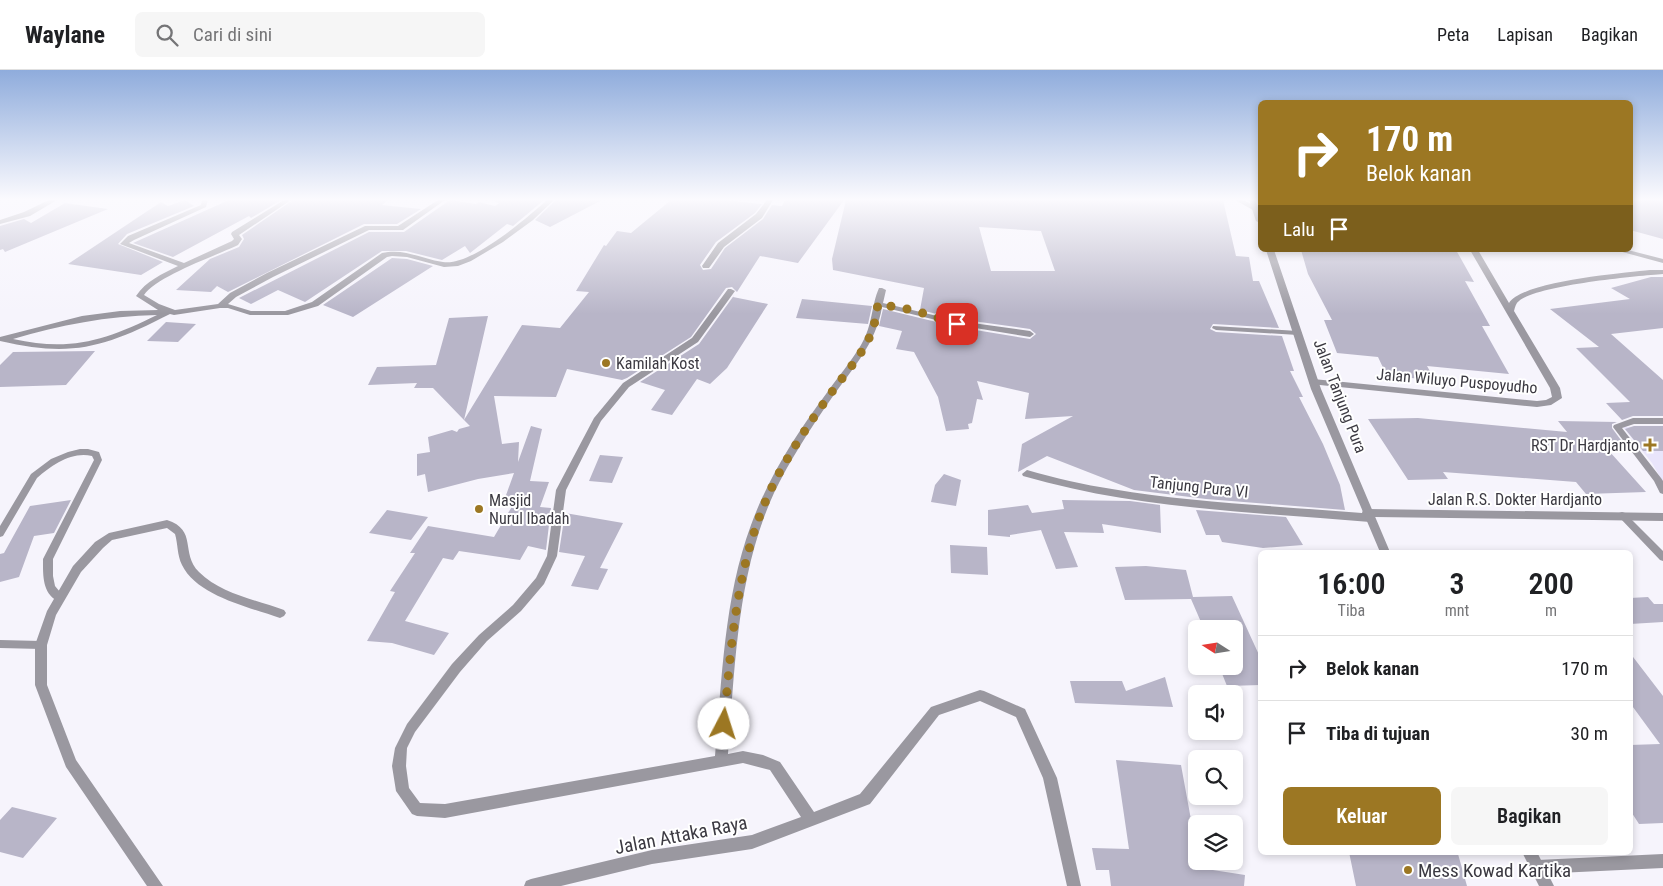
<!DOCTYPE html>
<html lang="id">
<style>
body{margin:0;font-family:"Roboto Condensed",sans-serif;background:#f6f6f6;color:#202124;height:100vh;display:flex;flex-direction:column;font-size:19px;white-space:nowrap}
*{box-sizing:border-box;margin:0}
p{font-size:16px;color:#757577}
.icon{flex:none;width:28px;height:28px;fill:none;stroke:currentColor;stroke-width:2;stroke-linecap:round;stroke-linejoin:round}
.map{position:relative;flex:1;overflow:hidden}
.sheet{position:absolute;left:1258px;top:480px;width:375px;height:305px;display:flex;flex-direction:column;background:#fff;border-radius:8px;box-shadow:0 2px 8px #0003}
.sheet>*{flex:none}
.banner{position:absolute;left:1258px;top:30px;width:375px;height:152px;border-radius:8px;box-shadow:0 2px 8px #0003;background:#9c7723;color:#fff;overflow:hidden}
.needle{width:32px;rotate:282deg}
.buttons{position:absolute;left:1188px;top:550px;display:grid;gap:10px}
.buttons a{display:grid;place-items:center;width:55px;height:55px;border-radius:8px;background:#fff;box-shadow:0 2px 8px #0003;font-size:25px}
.pin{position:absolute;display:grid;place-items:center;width:42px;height:42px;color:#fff;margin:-21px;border-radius:10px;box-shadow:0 2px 8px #0006}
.me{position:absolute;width:55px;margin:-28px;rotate:5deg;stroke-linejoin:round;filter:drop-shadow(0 0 4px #0008)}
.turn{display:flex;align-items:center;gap:18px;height:105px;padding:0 25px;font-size:22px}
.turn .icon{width:65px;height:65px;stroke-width:2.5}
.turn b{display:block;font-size:35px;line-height:42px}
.then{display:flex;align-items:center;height:48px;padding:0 25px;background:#0003;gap:10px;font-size:19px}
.eta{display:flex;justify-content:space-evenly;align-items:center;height:85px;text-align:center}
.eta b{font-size:30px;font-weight:600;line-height:35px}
.primary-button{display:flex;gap:10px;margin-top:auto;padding:10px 25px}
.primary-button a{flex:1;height:58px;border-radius:8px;background:#9c7723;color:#fff;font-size:20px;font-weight:600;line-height:58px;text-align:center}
.primary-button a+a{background:#f6f6f6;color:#202124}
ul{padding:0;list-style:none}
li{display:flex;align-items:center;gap:15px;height:65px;padding:0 25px;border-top:1px solid #e0e0e0}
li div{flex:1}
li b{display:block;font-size:19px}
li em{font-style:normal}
header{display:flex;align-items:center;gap:30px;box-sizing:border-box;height:70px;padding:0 25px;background:#fff;border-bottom:1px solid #e0e0e0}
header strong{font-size:24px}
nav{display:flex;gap:28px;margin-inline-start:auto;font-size:18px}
.search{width:350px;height:45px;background:#f6f6f6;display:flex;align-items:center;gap:12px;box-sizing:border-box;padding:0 18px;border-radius:8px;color:#757577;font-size:19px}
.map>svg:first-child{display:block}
.built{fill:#e9e5fb}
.building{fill:#b8b5c8;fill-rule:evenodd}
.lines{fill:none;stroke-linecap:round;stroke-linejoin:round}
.service{fill:#9a98a0;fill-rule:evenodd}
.minor{fill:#9a98a0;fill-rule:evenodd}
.tertiary{fill:#9a98a0;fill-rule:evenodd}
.route{stroke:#9c7723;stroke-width:9;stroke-dasharray:0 16.2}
.poi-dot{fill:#9c7723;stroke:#fff;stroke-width:2}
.labels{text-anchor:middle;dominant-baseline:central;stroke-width:4;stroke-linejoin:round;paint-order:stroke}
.poi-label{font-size:16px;fill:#3c3a42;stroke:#fff;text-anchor:start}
.street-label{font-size:16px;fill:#3c3a42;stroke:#fff}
.near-street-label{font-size:19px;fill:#3c3a42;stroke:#fff}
.near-poi-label{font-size:19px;fill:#3c3a42;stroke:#fff;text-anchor:start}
</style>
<header>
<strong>Waylane</strong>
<div class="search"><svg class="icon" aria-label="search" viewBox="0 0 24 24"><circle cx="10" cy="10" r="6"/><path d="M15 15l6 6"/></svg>Cari di sini</div>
<nav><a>Peta</a><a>Lapisan</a><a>Bagikan</a></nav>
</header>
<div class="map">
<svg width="1663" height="816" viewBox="0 0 1663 816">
<rect width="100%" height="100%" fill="#f6f4fc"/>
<!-- built -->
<path class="built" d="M1663,356v56l-11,-19 -29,-36z"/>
<!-- building -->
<path class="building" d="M185,130l9,6 -67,28 -9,10 45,18 -22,13 -73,-11 93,-62 7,4z
M229,130h52l-30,18 -2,-2 -76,41 -40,-14z
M293,130h95l-6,5 39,4 -24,15h-33l-136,68 -11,-6 -6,6 -35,-2 34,-31 29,-12 5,-8 -2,-4z
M450,130l26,4 3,-2 16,4 4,-3 -8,-3h53l-31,26 -6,-2 -37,29 -5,-7 -23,14 -36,-9h-24l-77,51 -27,-12 -27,14 -12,-6 130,-66h35z
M556,130h46l-52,27 -15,-7z
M671,130h52l39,4 -7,9 -39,29 -16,23 3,5 8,-1 14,-21 38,-29 9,-14 10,1 3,-6h59l-46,63 -38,-7 -23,36 -5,-5 -6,1 -35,49 -64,41 -5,2 -55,-11 -11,28 -62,-1 8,48 17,-2 -1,20 13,-36 11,3 -12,52 19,1 -9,25 11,1 -5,42 -18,-4 -8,14 -61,-9 -6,9 -10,-2 -38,63 44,12 -15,22 -42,-12 -25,-2 28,-49 -5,-1 25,-38h-5l18,-27 66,11 23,-39h-12l9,-25 -36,6 -50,13 -3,-18 -8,2v-22l13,-2 -2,-15 24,-7 5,2 2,-3 11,-3 -6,-6 58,-95 38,3 29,-36 -13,-1 28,-46 2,1 11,-15 14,2z
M846,130h377l13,56 13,1 4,24h6l20,47 -66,-4 -3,5 6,3 66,4 12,35h-4l13,26h-4l24,47 17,41 5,25 -139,-11 -72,-9 -87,-34 -29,16 4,-28 51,-28 -48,3 4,-26 -52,-12 6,19 -6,-1 -5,24 -4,1 1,5 -23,2 -8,-34 -24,-45 -18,-3 6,-18 -23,-5 4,-17 74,18 73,12 6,-5 -6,-5 -72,-10 -38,-9 4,-22 -91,-18 -1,-11zM979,157l62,4 14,40h-64z
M1630,130h33v39l-33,-9z
M65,133l43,6 -103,43 -2,-3 -3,1v-24l24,-7 7,4z
M1301,180h155l18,32 -9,-1 25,45h-8l27,48 -82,-8 8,14 -48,-4 -9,-19 -41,-4 -13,-33h8l-24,-46z
M392,188l15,1 26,7 -80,51 -30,-12z
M1651,207h12v51l-52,6 52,46v36h-30l-11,4 -16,-17 24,-1 -54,-54 23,-1 -49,-38 80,-10 -19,-11z
M735,224l-2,3 35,7 -41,64 -17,16 -13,-5 -25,36 -21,-5 14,-20 -25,-8 59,-38z
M802,229l70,7 -4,18 -72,-6z
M488,246l-24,104 -31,-32h-19l3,-5 -49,2 9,-18 59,-2 13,-47z
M166,252l30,2 -18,18 -31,-1z
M95,281l-29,34 -66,2v-22l13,-13z
M1418,348l149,14 -9,-11 59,1 -5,2v4l17,23h-20l37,41 -60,2 -10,-12 -133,-10 5,7 -40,1 -40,-61z
M1634,356h29v25h-20l-18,-22z
M600,385l23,2 -11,26 -23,-2z
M944,404l17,6 -5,26 -25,-4 4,-17z
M71,430l-17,33 -20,3 -15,41 -19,5v-28l4,-1 26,-47z
M1062,430l68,1 30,4 1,28 -59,-9 2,9 -40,-1 14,35 -22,2 -15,-39 -31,5v2l-22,-2v-25l40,-5 4,8 32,-4z
M387,440l41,7 -17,23 -42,-7z
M1196,440l90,7 17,28 -40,3 -41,-6 -3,-7h-13z
M565,443l58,10 -23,45 8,1 -10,21 -27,-4 14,-30 -26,-4z
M950,475l37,2 1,28 -37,-2z
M1146,496l40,4 7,27 39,-1 28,61v28l-33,1 -8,-20h15v-37h-30l-13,-30 -66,1 -10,-33z
M1648,527l6,7h9v18l-33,2v-26z
M1630,583l33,43v127l-24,1 -9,-14v-65l30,-1 -30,-41z
M1165,607l8,30 -98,-4 -5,-22h52l4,10z
M1116,690l65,5 15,82v14h3l1,7 45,7 -1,11h-133l-2,-16h-13l-4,-22 37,1z
M12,737l45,11 -34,40 -23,-6v-32z
M1349,782l109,2 9,32h-111z"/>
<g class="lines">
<!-- service -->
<path class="service" d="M1213,256l85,5 4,2 -4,2 -82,-5 -4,-2z
M1633,348h30v6h-29l-12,4 39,50 2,3v13l-3,-1 -6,-12 -41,-54 1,-2z
M80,379h8l11,3 3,8 -49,99v17l2,10 10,12 -2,3 -3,1c-18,-7 -17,-27 -17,-43l51,-99 -2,-4c-20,-5 -40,9 -55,22l-34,58 -3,1v-11l31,-52 20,-15 17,-7z
M1622,442l3,1 38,38v10l-3,-1 -41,-43 -2,-2 2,-2z
M0,570l41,1 4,1 1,3 -1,3 -4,1 -41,-1z"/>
<!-- minor -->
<path class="minor" d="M49,130h8l-27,16 -30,8v-4l24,-8z
M202,130h6l-2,7 -72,33 -5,3 55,20 48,-22 2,-2 -3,-5 1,-2 52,-32h7l-52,35 3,4 -4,6c-23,11 -81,31 -94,50l15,9 16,6 43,-6 12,-11 37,-20 98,-47h33l40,-26h7l-42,30h-34l-96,47 -37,20 -8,7 23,7h34l27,-9 70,-49c23,-5 39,6 61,9 27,5 84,-44 104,-62h7l-21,20 -30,22 -32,19 -13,5 -14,1 -37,-10 -15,-1 -5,1 -69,49 -30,9h-38l-22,-7h-8l-46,7 -4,-1c-65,33 -97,44 -170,27v-4l82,-21 38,-5 38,-1 -22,-14c10,-15 26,-22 42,-30l-58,-22 8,-8 73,-31zM157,245c-51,25 -86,37 -144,24 47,-14 94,-23 144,-24z
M767,130h6l-11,18 -38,29 -15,21h-6l-1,-2 16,-23 38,-29z
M1235,130h8l17,8 -7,2z
M1470,180h8l31,53c14,-22 114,-30 141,-33h13v4c-27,2 -125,11 -144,27 -3,2 -4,6 -5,10l46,77 2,10 -11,7 -14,2 -227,-23 -1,-2 4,-3 224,22 9,-1 6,-3 -2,-9z
M879,218h3l4,2 -3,13 75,18 72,10 4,3 -4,3 -73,-12 -75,-18c-6,37 -30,62 -51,92 -21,30 -41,61 -57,94 -37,81 -39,173 -46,261l15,-3 20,4 17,7 34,50 46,-18 71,-87 49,-17 4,1 41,18 32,69 24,108h-14l-24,-108 -27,-61 -36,-16 -41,14 -69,89 -118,45 -100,15 -91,22h-37l2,-5 5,-2 121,-29 100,-15 49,-18 -31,-47 -27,-7 -298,55 -28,-2 -5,-2 -16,-23 -4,-25 3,-18 12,-24 45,-60 27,-29 34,-30 23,-27 11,-22 9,-66 38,-72 29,-35 69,-45 36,-49h3l4,2 -37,51 -69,45 -28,34 -35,69 -9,66 -13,28 -23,27 -34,30 -27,31 -45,60 -8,16 -1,18 3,22 11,15 25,1 270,-48c7,-77 9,-158 36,-231 17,-47 45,-91 75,-131 11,-16 25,-32 35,-49 12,-20 10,-39 18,-57z
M1027,400c28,8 57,15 85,19 83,14 167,17 250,24l1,-3 4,-1 296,4v8l-288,-4 -1,4 -4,1c-116,-10 -234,-13 -347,-46l-1,-2z
M167,450c31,10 13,33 32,52 22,22 58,28 85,38l2,3 -2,3 -4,2c-31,-11 -83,-22 -98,-53 -5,-10 -4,-21 -7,-31l-8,-6 -55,12 -9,8 -22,24 -25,43 -9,30v40l29,75 87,126h-16l-81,-119 -31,-82v-40l12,-34 26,-45 22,-24 14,-9z
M1663,784v14l-126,6 -5,-2 -2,-5 2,-5 5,-2z"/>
<!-- tertiary -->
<path class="tertiary" d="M1249,130h6l5,12v11l-4,-2z
M1266,180h8l47,139 69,163h-10l-69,-163z
M1615,180h13l35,9v4z
M1522,782h15l17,34h-15z"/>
</g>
<!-- sky -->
<linearGradient id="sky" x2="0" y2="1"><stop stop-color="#8facdc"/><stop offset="0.53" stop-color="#fbfafe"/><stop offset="1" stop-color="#fbfafe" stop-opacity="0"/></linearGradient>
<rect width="1663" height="244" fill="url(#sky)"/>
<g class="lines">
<!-- route -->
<path class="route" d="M724,654c8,-89 14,-183 61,-261 13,-23 28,-45 44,-67 14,-20 32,-39 42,-62 4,-9 5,-20 7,-30l35,6 44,14"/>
</g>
<!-- markers -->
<g class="poi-dot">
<circle cx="606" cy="293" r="5"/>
<path d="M1647.5 367.5h5v5h5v5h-5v5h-5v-5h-5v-5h5z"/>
<circle cx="479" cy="439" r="5"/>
<circle cx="1408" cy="800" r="5"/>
</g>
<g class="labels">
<!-- poi labels -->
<g class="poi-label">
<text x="616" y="293">Kamilah Kost</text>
<text x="1639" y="375" text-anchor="end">RST Dr Hardjanto</text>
<text x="489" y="430">Masjid<tspan x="489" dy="18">Nurul Ibadah</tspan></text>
</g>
<!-- street labels -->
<g class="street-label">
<text transform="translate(1457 311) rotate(5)">Jalan Wiluyo Puspoyudho</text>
<text transform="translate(1340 326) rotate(69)">Jalan Tanjung Pura</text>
<text transform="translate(1199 417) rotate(6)">Tanjung Pura VI</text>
<text x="1515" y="429">Jalan R.S. Dokter Hardjanto</text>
</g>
<!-- near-street labels -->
<g class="near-street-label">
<text transform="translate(681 765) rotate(-11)">Jalan Attaka Raya</text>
</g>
<!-- near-poi labels -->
<g class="near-poi-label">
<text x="1418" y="800">Mess Kowad Kartika</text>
</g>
</g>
</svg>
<div class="buttons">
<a><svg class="needle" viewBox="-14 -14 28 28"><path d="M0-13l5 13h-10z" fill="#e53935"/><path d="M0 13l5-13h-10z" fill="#757577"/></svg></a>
<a><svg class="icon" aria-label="sound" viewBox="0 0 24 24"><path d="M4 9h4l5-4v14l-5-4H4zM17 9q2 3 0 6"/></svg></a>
<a><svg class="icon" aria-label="search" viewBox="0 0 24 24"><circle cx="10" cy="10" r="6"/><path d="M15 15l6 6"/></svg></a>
<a><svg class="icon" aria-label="layers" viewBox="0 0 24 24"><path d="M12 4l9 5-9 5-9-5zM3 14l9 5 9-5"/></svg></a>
</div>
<div class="pin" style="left:957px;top:254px;background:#d93025"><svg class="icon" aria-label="arrive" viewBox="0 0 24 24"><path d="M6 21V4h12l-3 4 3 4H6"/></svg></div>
<svg class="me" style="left:724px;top:654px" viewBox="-20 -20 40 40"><circle r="19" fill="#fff"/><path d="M0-13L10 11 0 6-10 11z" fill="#9c7723"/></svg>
<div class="banner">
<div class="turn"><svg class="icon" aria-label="right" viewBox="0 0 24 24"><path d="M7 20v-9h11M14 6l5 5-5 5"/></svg><div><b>170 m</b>Belok kanan</div></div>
<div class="then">Lalu<svg class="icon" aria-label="arrive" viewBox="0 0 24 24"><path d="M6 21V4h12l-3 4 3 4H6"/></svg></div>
</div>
<section class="sheet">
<div class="eta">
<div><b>16:00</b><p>Tiba</p></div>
<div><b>3</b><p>mnt</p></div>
<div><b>200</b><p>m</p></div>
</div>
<ul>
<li><svg class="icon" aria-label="right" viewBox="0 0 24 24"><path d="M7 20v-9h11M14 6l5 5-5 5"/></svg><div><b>Belok kanan</b></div><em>170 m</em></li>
<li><svg class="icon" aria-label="arrive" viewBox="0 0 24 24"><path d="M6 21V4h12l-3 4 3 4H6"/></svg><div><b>Tiba di tujuan</b></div><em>30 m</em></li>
</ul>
<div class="primary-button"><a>Keluar</a><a>Bagikan</a></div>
</section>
</div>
